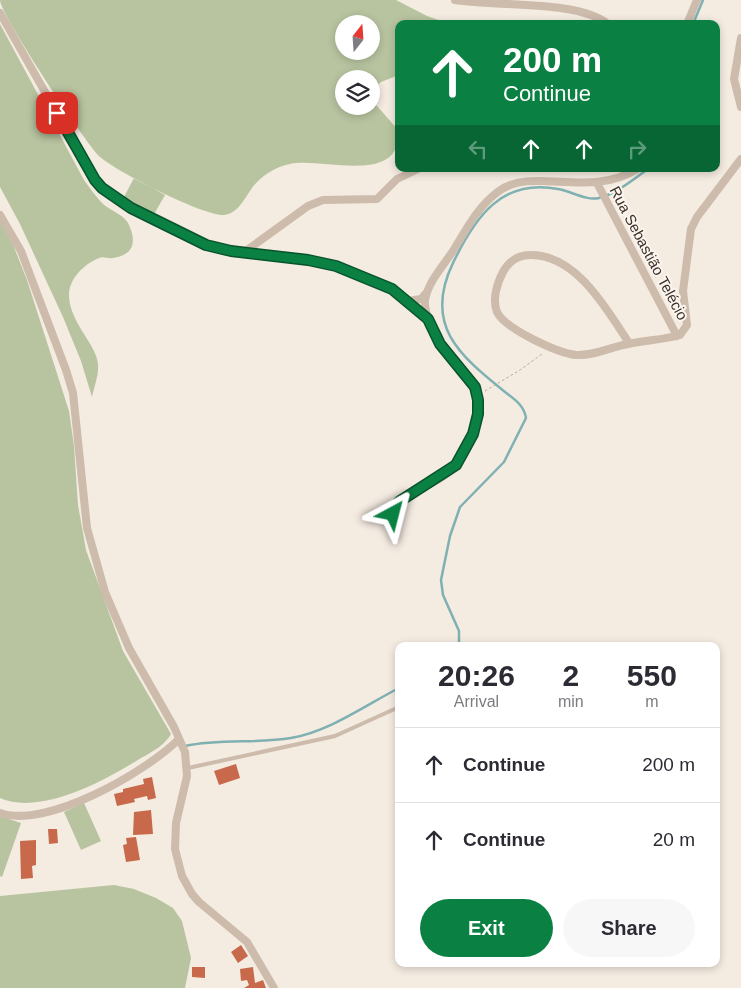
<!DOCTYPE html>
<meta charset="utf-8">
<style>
body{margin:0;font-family:Arial,sans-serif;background:#f7f7f7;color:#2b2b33;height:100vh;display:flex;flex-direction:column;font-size:19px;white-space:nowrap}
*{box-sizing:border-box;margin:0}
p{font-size:16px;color:#7c7c81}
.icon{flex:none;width:28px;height:28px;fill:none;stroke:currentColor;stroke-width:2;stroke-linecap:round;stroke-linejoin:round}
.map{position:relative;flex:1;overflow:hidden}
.details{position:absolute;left:395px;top:642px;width:325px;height:325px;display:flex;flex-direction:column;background:#fff;border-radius:10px;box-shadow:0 2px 8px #0003}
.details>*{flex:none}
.guide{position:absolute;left:395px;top:20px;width:325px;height:152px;border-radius:10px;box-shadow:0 2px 8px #0003;background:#0b8043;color:#fff;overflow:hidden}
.needle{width:32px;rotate:17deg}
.buttons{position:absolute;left:335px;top:15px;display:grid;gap:10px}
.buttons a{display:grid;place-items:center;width:45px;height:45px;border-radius:50%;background:#fff;box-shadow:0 2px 8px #0003;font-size:25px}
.pin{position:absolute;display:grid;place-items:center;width:42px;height:42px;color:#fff;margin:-21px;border-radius:10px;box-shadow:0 2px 8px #0006}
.me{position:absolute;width:55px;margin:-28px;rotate:38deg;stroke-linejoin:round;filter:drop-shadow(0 0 4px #0008)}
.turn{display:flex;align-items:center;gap:18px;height:105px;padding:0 25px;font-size:22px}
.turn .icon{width:65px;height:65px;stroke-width:2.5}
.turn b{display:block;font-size:35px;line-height:42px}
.lanes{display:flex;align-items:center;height:48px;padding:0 25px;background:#0003;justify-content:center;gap:25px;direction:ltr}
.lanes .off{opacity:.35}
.eta{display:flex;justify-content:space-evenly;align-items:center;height:85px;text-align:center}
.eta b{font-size:30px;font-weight:700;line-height:35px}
.button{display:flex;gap:10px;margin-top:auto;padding:10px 25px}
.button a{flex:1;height:58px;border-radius:30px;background:#0b8043;color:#fff;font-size:20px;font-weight:700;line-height:58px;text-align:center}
.button a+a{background:#f7f7f7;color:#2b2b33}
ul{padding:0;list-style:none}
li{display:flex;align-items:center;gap:15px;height:75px;padding:0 25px;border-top:1px solid #e1e1e2}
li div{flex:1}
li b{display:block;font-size:19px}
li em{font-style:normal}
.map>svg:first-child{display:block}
.green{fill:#b8c4a0;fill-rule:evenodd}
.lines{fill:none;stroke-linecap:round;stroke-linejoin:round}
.stream{stroke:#7fb0b2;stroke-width:2.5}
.building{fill:#c8694b}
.path{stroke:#b9a596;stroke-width:1;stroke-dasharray:2.5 2.5;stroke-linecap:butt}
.lane{stroke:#cdbbac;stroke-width:4}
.street{stroke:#cdbbac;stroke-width:8}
.route-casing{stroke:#07532c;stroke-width:12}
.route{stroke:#0b8043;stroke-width:9}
.labels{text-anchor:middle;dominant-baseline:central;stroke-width:4;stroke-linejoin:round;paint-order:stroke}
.street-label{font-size:15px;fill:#3b302b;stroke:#fbf5ee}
</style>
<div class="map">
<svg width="741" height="988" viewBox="0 0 741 988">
<rect width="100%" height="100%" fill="#f4ebe1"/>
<!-- green -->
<path class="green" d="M0,0h396l31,16 23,8h-51v51l-18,7 -10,9v-12h-27v27h27v-7l27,31c5,57 -76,27 -108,34 -12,2 -24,9 -33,18 -10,10 -17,32 -33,33 -21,1 -109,-44 -125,-59 -14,-14 -99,-142 -99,-156zM344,24h27v27h-27z
M0,24l84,156c6,8 12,17 19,24 8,7 22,11 26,21 8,18 4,30 -16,33 -5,1 -9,-2 -14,0 -15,6 -30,21 -30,37 0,27 28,50 29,69 1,11 -4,23 -6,33l-11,-36 -18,-44 -43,-93 -20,-37z
M134,178l31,17 -12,21 -30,-17z
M0,222l12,20 15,38 42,131 5,35 4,59 8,45 37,101 48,83c-5,10 -20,19 -30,24 -35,22 -100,58 -141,40z
M84,803l17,38 -20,9 -17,-38z
M0,816l21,7 -19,54 -2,-1z
M114,885l20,4 22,9 17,10 9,13 9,37 -6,30h-185v-92z"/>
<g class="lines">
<!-- stream -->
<path class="stream" d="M693,24l10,-24
M459,646v-15l-16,-36 -2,-15 9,-44 10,-29 44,-45 22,-44c-2,-13 -12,-19 -21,-26 -46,-37 -82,-67 -52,-129 22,-46 49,-85 105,-74 13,2 28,12 41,9 17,-4 35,-19 49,-29
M185,746c35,-8 71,-2 106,-8 39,-7 73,-32 108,-50"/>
</g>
<!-- building -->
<path class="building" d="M236,764l4,14 -21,7 -5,-14z
M152,777l4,21 -8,2 -1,-4 -13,3 1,3 -18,4 -3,-12 9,-2v-3l21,-5 -1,-5z
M151,810l2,24 -20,1 1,-23z
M48,829h9l1,14 -9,1z
M136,837l4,23 -14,2 -3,-17 4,-1 -1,-6z
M36,840v25l-4,1 1,12 -12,1 -1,-38z
M241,945l7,11 -10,7 -7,-11z
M192,967h13v11l-13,-1z
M253,967l2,16 8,-3 3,8h-22l5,-3 -2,-5 -6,1 -1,-12z"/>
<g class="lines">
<!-- path -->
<path class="path" d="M485,391l35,-21 22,-16"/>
<!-- lane -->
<path class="lane" d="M188,768l147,-32 64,-29"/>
<!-- street -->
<path class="street" d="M455,0c44,7 123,0 153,24
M0,13l95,167 7,8 29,20 76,37 36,8 66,7 27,6 56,23 16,12 13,-2 6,-7
M687,24l10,-24
M741,38l-7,41 7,28
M597,183l80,153
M0,215l21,36 45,119 7,23 14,135 18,64 24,56 45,79 11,25 2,24 -11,47 -1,26 7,27 10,18 7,8 48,40 27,46
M243,253l65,-47 15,-6 54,-1 20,-20 21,-10
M406,301l21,16
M629,343c-22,-33 -52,-88 -98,-88 -13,0 -22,6 -28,17 -6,11 -11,28 -6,40 8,17 61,41 79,43 19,1 34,-8 52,-11 17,-4 35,-4 52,-9l7,-10 -4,-34 8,-62 6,-12 44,-58
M395,538l-2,-27 3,-7c19,-16 48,-22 63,-42 13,-19 28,-53 16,-75 -12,-22 -33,-36 -44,-61 -3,-8 -7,-17 -6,-26 3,-18 18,-34 28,-49 13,-21 25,-45 46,-60 34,-25 90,8 138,-22
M0,813c47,16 146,-41 179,-74"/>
</g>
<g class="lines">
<defs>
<path id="route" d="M57,113l38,67 7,8 29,20 75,37 25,6 77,9 28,6 56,23 36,30 12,25 35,43 3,13v14l-5,20 -17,31 -56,36 -6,6 -1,7"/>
</defs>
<!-- route casing -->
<use href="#route" class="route-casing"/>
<!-- route -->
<use href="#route" class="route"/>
</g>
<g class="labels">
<!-- street labels -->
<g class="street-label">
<text transform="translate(649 253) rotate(62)">Rua Sebastião Telécio</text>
</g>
</g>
</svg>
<div class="buttons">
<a><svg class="needle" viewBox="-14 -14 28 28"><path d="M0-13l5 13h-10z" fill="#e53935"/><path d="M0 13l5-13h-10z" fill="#7c7c81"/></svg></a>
<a><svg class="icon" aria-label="layers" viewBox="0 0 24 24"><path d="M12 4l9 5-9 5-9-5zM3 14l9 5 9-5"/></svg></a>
</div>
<div class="pin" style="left:57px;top:113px;background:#d93025"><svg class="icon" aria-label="arrive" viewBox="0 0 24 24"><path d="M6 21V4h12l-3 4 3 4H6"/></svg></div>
<svg class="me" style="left:393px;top:514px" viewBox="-20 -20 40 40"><path d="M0-17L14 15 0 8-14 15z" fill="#0b8043" stroke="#fff" stroke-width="4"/></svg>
<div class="guide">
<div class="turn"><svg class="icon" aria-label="ahead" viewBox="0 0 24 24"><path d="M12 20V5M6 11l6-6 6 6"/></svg><div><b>200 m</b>Continue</div></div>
<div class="lanes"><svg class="icon off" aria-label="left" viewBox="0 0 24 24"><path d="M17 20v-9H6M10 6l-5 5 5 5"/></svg><svg class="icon" aria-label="ahead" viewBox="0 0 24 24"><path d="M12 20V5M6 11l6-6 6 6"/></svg><svg class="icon" aria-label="ahead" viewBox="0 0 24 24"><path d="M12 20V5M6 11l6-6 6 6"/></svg><svg class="icon off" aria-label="right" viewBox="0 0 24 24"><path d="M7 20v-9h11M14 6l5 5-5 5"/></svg></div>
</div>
<section class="details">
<div class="eta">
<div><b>20:26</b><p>Arrival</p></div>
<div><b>2</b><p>min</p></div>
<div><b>550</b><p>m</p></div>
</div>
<ul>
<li><svg class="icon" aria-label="ahead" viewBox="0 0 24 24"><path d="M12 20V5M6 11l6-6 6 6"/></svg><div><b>Continue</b></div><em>200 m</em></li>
<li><svg class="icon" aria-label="ahead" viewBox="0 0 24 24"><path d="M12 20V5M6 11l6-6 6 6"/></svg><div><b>Continue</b></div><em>20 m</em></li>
</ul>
<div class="button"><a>Exit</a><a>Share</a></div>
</section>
</div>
